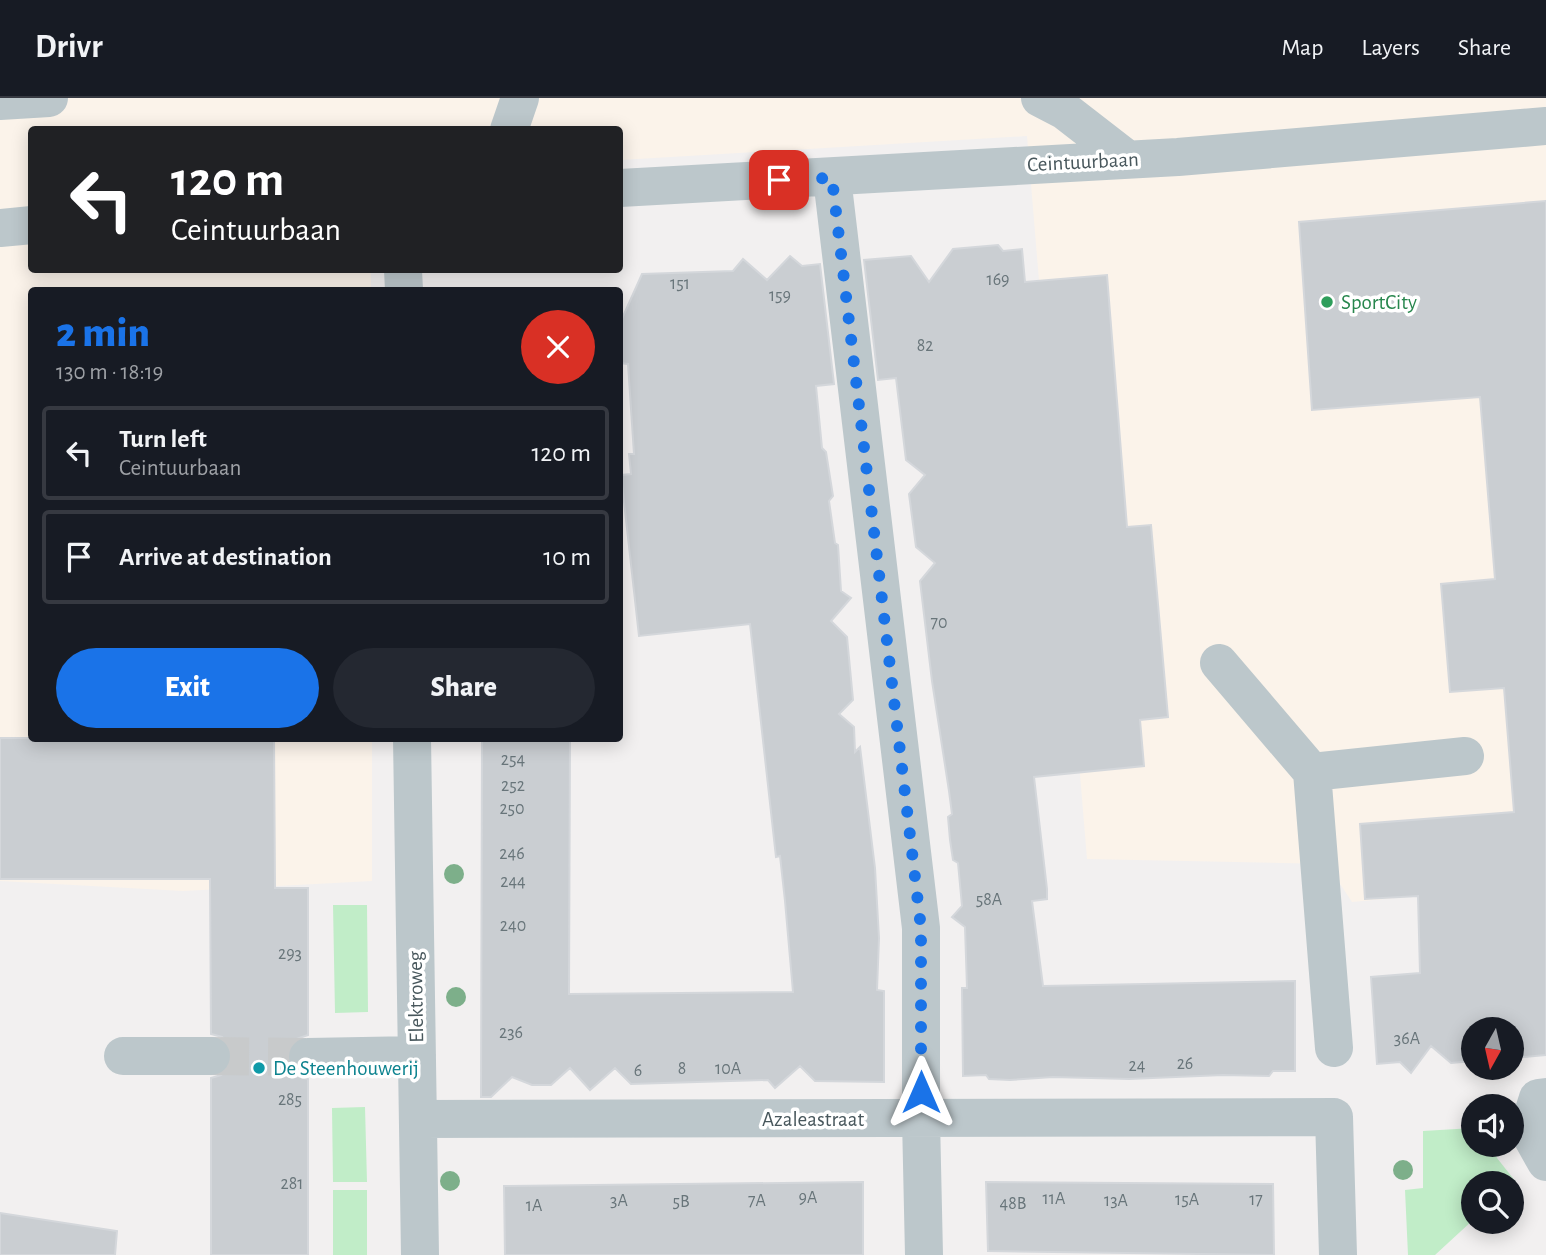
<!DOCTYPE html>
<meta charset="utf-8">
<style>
body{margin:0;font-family:"Alegreya Sans",sans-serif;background:#242831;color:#f1f3f6;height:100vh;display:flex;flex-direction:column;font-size:26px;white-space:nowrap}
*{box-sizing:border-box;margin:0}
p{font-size:23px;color:#9ea1a6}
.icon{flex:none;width:38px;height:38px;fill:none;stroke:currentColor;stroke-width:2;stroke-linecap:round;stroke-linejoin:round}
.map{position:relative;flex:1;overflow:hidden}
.side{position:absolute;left:28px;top:189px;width:595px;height:455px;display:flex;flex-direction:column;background:#171b24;border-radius:7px;box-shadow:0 4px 18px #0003}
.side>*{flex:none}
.banner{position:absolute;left:28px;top:28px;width:595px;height:147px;border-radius:7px;box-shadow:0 4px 18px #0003;background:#202124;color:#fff;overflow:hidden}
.needle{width:46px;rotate:188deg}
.controls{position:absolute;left:1461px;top:919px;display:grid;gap:14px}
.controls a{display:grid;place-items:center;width:63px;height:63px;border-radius:50%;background:#171b24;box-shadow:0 4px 18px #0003;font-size:35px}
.pin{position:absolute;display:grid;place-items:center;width:60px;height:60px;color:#fff;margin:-30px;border-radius:14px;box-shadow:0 4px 10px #0006}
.me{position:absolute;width:77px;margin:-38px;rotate:0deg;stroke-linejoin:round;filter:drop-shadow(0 0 5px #0008)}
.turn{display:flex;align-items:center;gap:24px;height:147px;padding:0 28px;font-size:32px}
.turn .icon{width:91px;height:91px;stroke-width:2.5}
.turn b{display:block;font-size:49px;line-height:60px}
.round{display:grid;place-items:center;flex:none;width:74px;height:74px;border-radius:37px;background:#242831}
.head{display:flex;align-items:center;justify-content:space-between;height:119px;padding:0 28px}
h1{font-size:42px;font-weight:800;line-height:52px;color:#1a73e8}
.button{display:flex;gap:14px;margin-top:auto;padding:14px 28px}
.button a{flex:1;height:80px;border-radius:42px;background:#1a73e8;color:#fff;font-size:28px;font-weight:800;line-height:80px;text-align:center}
.button a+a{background:#242831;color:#f1f3f6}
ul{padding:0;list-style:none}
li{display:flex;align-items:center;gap:21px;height:94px;margin:0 14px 10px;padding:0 14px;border:4px solid #363941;border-radius:7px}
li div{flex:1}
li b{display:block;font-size:26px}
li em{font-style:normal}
header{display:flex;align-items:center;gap:42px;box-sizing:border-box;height:98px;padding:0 35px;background:#171b24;border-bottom:2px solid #363941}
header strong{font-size:33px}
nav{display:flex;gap:38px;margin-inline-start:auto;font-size:24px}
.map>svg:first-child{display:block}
.commercial{fill:#fbf3ea}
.green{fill:#c1edc8}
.building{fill:#caced2;stroke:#d4d7db;stroke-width:2}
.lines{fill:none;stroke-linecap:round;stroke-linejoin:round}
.minor-tunnel{stroke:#c8cacb;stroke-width:38;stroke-dasharray:38 19;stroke-linecap:butt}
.minor{stroke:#bcc7cb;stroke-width:38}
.tree{fill:#7daf8a}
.route{stroke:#1a73e8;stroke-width:12;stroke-dasharray:0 21.6}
.leisure-dot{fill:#2e9e5b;stroke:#fff;stroke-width:2.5}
.culture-dot{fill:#0f9aa8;stroke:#fff;stroke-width:2.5}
.labels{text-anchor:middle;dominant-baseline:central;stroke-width:7;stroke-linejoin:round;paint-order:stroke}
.number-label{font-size:18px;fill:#68757a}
.street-label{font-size:21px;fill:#48575c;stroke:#fff}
.leisure-label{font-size:21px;fill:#27864d;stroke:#fff;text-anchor:start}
.culture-label{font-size:21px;fill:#0d838f;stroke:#fff;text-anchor:start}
</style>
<header>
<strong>Drivr</strong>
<nav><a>Map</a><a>Layers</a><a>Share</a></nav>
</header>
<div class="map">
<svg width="1546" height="1157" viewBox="0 0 1546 1157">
<rect width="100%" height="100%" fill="#f2f0f0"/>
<!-- commercial -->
<path class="commercial" d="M0,0h1546v786l-194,18 -25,-38 -240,-5 -60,-723 -407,24v-30h-588v140h339v20h-339v448l340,1v142l-189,10 -183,-10z"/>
<!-- green -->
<path class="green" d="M333,807h34l1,107 -33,1z
M365,1009l2,75h-34l-1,-74z
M1473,1030l1,16 17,1 6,13 19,24 -4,3v-2h-38l-1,37 -38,35h-27l-3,-65 18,-2v-57z
M333,1092h34v65h-34z"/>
<!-- building -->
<path class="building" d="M1546,103v854l-34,3v-29h-38v32l-23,2 -20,-17 -20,27 -11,-11 -23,2 -6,-87 49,-4 -2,-77 -53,3 -5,-75 154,-12 -10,-124 -54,4 -9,-108 54,-5 -15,-182 -168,13 -13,-188z
M998,147l5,6 19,-2 3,33 82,-7 20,252 24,-2 17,192 -28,3 4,46 -110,11 13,112v10l-15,2 11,85 252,-5v90h-22l-4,5 -46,-1 -94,4 -76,-2 -43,3 -21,-1 -3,-4 -23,1 -1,-88h5l-2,-61 -13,-10 10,-11 -4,-43 -5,-3 -3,-20 -2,-23 4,-3 -3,-23 -17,-110 -12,-100 15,-18 -19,-16 -7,-53 16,-19 -19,-15 -10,-82 -18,2 -14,-120 47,-4 18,26 24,-33z
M790,158l12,10 18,-2 14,120 -18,2 6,62 4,4 7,44 -4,5 6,42 3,2 3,46 10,7 -20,23 16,16 6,63 -14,14 15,13 1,25 5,-5 15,121 4,70 -2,52 7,1v91l-69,-1 -15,-15 -25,22 -7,-8 -137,4 -16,-16 -25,22 -20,-22 -19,17h-19l-20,-8 -21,20h-10l1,-359h88l-1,256 224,-2 -8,-91 -5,-45 -4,1 -26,-233 -111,12 -18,-161 10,-1 -2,-20h5l-6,-90 -8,-1v-40l22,-49 91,-3 10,-12 24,21z
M0,640h274l1,150h33v147l-12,4 -7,7 -3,11 4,12 7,7 11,3v176h-97v-177l10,-3 9,-8 3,-12 -3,-9 -8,-9 -11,-3 -1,-155h-210z
M863,1084v73h-358l-1,-69z
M986,1084l287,2 1,71 -286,-4z
M0,1115l117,18 -2,24h-115z"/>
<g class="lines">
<!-- minor-tunnel -->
<path class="minor-tunnel" d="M211,958l97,1"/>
<!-- minor -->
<path class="minor" d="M1040,0l25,13 62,48
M0,3l49,-3
M509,32l11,-32
M832,80l89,750v191l3,136
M620,90l558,-31 368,-31
M0,130l32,-3
M403,172l1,20
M1219,565l93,109 22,276
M412,640l8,517
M1312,674l153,-16
M123,958h88
M308,959l109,-2
M1546,999l-8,1 -10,32 18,32
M418,1021l916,-2 4,138"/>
</g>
<!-- trees -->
<g class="tree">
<circle cx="454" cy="776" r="10"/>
<circle cx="456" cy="899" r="10"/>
<circle cx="1403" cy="1072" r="10"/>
<circle cx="450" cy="1083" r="10"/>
</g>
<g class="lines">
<!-- route -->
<path class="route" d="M779,82l53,-2 89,750v164"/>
</g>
<!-- markers -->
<circle class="leisure-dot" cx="1327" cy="204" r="7"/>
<circle class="culture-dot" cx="259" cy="970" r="7"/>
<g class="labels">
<!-- number labels -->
<g class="number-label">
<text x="998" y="182">169</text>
<text x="680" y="186">151</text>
<text x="780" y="198">159</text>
<text x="925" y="248">82</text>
<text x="939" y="525">70</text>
<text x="513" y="662">254</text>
<text x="513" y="688">252</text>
<text x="512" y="711">250</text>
<text x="512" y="756">246</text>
<text x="513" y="784">244</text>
<text x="989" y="802">58A</text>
<text x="513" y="828">240</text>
<text x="290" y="856">293</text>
<text x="511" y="935">236</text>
<text x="1407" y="941">36A</text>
<text x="1185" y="966">26</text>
<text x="1137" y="968">24</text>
<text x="682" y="971">8</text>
<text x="728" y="971">10A</text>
<text x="638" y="973">6</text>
<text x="290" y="1002">285</text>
<text x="292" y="1086">281</text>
<text x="808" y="1100">9A</text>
<text x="1054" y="1101">11A</text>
<text x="1187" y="1102">15A</text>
<text x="1256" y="1102">17</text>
<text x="619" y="1103">3A</text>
<text x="757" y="1103">7A</text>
<text x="1116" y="1103">13A</text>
<text x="681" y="1104">5B</text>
<text x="1013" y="1106">48B</text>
<text x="534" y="1108">1A</text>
</g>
<!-- street labels -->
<g class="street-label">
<text transform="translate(1083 64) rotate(-3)">Ceintuurbaan</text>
<text transform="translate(416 899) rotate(-91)">Elektroweg</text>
<text x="813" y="1021">Azaleastraat</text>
</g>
<!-- leisure labels -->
<g class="leisure-label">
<text x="1341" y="204">SportCity</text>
</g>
<!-- culture labels -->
<g class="culture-label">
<text x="273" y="970">De Steenhouwerij</text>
</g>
</g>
</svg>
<div class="controls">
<a><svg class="needle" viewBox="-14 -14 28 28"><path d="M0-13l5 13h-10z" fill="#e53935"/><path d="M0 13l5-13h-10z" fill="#9ea1a6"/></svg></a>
<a><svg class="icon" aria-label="sound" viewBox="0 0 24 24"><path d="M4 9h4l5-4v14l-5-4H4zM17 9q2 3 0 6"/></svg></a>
<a><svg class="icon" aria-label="search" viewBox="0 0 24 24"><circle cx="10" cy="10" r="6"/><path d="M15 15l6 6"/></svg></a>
</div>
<div class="pin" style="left:779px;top:82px;background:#d93025"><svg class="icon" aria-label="arrive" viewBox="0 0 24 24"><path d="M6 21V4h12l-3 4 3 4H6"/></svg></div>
<svg class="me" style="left:921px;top:994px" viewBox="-20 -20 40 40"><path d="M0-17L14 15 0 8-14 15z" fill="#1a73e8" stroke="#fff" stroke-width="4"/></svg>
<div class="banner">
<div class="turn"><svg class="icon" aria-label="left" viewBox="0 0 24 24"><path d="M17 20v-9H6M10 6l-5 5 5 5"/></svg><div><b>120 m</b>Ceintuurbaan</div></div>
</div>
<section class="side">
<div class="head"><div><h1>2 min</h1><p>130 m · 18:19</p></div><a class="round" style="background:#d93025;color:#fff"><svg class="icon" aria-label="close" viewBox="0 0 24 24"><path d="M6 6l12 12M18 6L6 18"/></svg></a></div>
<ul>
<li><svg class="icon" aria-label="left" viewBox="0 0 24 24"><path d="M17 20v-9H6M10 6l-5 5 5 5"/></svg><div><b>Turn left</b><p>Ceintuurbaan</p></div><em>120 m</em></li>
<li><svg class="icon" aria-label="arrive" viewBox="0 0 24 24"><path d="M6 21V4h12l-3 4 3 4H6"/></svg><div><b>Arrive at destination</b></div><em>10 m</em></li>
</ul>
<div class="button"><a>Exit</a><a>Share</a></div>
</section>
</div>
